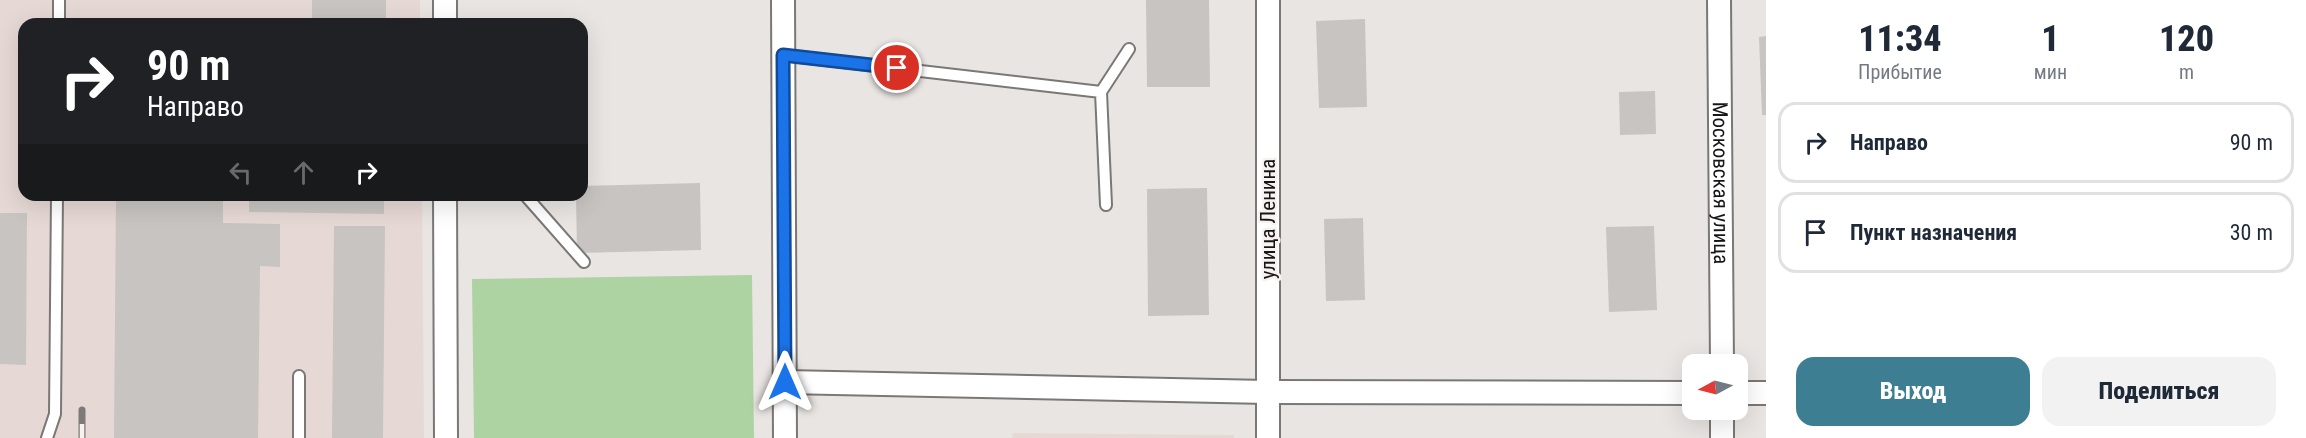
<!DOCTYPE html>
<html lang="ru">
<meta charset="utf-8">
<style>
body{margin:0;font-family:"Roboto Condensed",sans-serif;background:#f2f2f3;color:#1f2937;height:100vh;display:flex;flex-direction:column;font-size:22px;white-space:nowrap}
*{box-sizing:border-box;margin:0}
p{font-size:20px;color:#747a83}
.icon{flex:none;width:33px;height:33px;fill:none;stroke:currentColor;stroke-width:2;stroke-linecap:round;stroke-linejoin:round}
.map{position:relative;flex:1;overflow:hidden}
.drawer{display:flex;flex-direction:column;background:#fff;width:540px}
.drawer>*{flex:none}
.top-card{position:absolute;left:18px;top:18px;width:570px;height:183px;border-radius:18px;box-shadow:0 6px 24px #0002;background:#202124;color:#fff;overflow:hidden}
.needle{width:39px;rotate:263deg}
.buttons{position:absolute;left:1682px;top:354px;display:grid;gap:12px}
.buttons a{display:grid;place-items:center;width:66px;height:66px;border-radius:12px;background:#fff;box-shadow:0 6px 24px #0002;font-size:30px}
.pin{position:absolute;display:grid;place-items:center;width:51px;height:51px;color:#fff;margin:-26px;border:3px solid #fff;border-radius:50%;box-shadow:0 2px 6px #0007}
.me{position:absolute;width:66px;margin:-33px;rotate:0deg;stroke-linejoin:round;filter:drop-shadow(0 0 4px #0008)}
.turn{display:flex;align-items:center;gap:21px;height:126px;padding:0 30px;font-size:27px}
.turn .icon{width:78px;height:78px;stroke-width:2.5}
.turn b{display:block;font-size:42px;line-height:51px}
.lanes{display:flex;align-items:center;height:57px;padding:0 30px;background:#0003;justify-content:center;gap:30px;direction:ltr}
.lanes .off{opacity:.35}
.eta{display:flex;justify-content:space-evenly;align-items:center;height:102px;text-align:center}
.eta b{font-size:36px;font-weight:800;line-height:42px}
.primary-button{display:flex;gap:12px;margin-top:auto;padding:12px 30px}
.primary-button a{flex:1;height:69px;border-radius:18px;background:#3e7e92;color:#fff;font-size:24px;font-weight:800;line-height:69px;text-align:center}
.primary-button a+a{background:#f2f2f3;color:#1f2937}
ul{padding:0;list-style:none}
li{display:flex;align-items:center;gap:18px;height:81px;margin:0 12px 9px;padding:0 18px;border:3px solid #e0e1e3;border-radius:18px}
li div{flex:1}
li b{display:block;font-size:22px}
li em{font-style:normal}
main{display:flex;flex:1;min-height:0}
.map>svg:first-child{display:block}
.built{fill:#e6d9d5}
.green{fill:#aed3a3}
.building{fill:#c7c4c1}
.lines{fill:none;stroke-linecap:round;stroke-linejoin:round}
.service-casing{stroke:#7b7775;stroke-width:14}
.minor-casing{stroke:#7b7775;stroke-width:26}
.service{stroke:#fff;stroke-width:10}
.minor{stroke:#fff;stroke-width:22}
.rail-casing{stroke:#7d7a79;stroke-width:7}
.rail{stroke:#f7f2f0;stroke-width:4.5;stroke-dasharray:14;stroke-linecap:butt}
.route-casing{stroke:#114b97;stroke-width:15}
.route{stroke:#1a73e8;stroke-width:10}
.labels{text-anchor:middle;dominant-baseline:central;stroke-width:5;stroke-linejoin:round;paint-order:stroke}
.street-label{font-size:21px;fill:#161414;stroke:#f7f2f0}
</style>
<main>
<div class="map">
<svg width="1766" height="438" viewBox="0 0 1766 438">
<rect width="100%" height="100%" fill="#e9e5e3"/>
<!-- built -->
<path class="built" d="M0,0h420v24h-396v171h398l2,243h-424z
M1013,433l221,2v3h-222z"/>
<!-- green -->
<path class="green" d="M752,275l2,163h-280l-2,-159z"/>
<!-- building -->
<path class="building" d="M312,0h74v24h-74z
M1146,0h63l1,87h-63z
M1365,19l2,88 -48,1 -3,-87z
M1766,36v79h-4l-3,-78z
M1655,91l1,43 -36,1 -1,-43z
M700,183l1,67 -124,3 -1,-58h6v-9z
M1207,188l2,127 -61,1 -1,-127z
M116,195h107v28l57,1v43l-20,-1 -2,172h-144z
M249,195h135v19l-135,-2z
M0,213h27l-1,152 -26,-1z
M1363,218l2,82 -39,1 -2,-82z
M334,226h51l-2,212h-51z
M1654,226l3,84 -48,2 -3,-85z"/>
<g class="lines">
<defs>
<path id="service" d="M59,24v-24
M783,55l318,37 5,113
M1101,92l28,-43
M525,195l59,67
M299,376v62
M47,438l8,-24 2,-219"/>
<g id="minor">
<path d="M783,0l2,438"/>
<path id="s1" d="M1719,0l3,364"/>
<path d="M445,24v-24"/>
<path d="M445,195l1,243"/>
<path d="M785,382l482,10 425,1"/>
<path d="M1737,393h29"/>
<path d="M1722,410v28"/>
<path d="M1268,438v-438"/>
</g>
</defs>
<!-- service casing -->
<use href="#service" class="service-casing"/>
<!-- minor casing -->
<use href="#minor" class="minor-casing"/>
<!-- service -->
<use href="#service" class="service"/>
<!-- minor -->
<use href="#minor" class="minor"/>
<defs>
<path id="rail" d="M82,438v-28"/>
</defs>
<!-- rail casing -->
<use href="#rail" class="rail-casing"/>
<!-- rail -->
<use href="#rail" class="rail"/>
</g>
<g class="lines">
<defs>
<path id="route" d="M785,382l-2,-327 114,13"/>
</defs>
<!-- route casing -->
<use href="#route" class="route-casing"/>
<!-- route -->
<use href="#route" class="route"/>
</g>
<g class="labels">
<!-- street labels -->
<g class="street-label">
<text stroke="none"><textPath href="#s1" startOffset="183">Московская улица</textPath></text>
<text transform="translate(1268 219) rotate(-90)">улица Ленина</text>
</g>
</g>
</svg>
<div class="buttons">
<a><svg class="needle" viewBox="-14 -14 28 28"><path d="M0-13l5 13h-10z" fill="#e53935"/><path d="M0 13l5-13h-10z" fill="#747a83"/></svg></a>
</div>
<div class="pin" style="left:897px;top:68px;background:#d93025"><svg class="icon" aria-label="arrive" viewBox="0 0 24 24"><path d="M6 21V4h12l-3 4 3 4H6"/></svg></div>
<svg class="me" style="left:785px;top:382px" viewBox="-20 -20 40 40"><path d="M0-17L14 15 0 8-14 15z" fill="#1a73e8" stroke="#fff" stroke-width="4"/></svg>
<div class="top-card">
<div class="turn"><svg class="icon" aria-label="right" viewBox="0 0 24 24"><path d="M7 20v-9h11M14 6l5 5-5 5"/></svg><div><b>90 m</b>Направо</div></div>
<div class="lanes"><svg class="icon off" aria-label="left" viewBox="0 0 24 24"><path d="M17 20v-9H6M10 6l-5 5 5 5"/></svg><svg class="icon off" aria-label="ahead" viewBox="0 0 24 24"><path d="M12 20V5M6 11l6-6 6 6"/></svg><svg class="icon" aria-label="right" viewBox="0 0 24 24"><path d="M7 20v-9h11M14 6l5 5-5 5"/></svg></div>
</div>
</div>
<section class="drawer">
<div class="eta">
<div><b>11:34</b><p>Прибытие</p></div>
<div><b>1</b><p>мин</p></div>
<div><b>120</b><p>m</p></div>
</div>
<ul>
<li><svg class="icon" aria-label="right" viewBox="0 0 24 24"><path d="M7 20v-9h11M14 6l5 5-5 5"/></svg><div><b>Направо</b></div><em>90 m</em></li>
<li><svg class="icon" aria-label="arrive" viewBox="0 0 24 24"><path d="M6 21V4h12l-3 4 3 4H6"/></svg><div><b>Пункт назначения</b></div><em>30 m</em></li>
</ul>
<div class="primary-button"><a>Выход</a><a>Поделиться</a></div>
</section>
</main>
